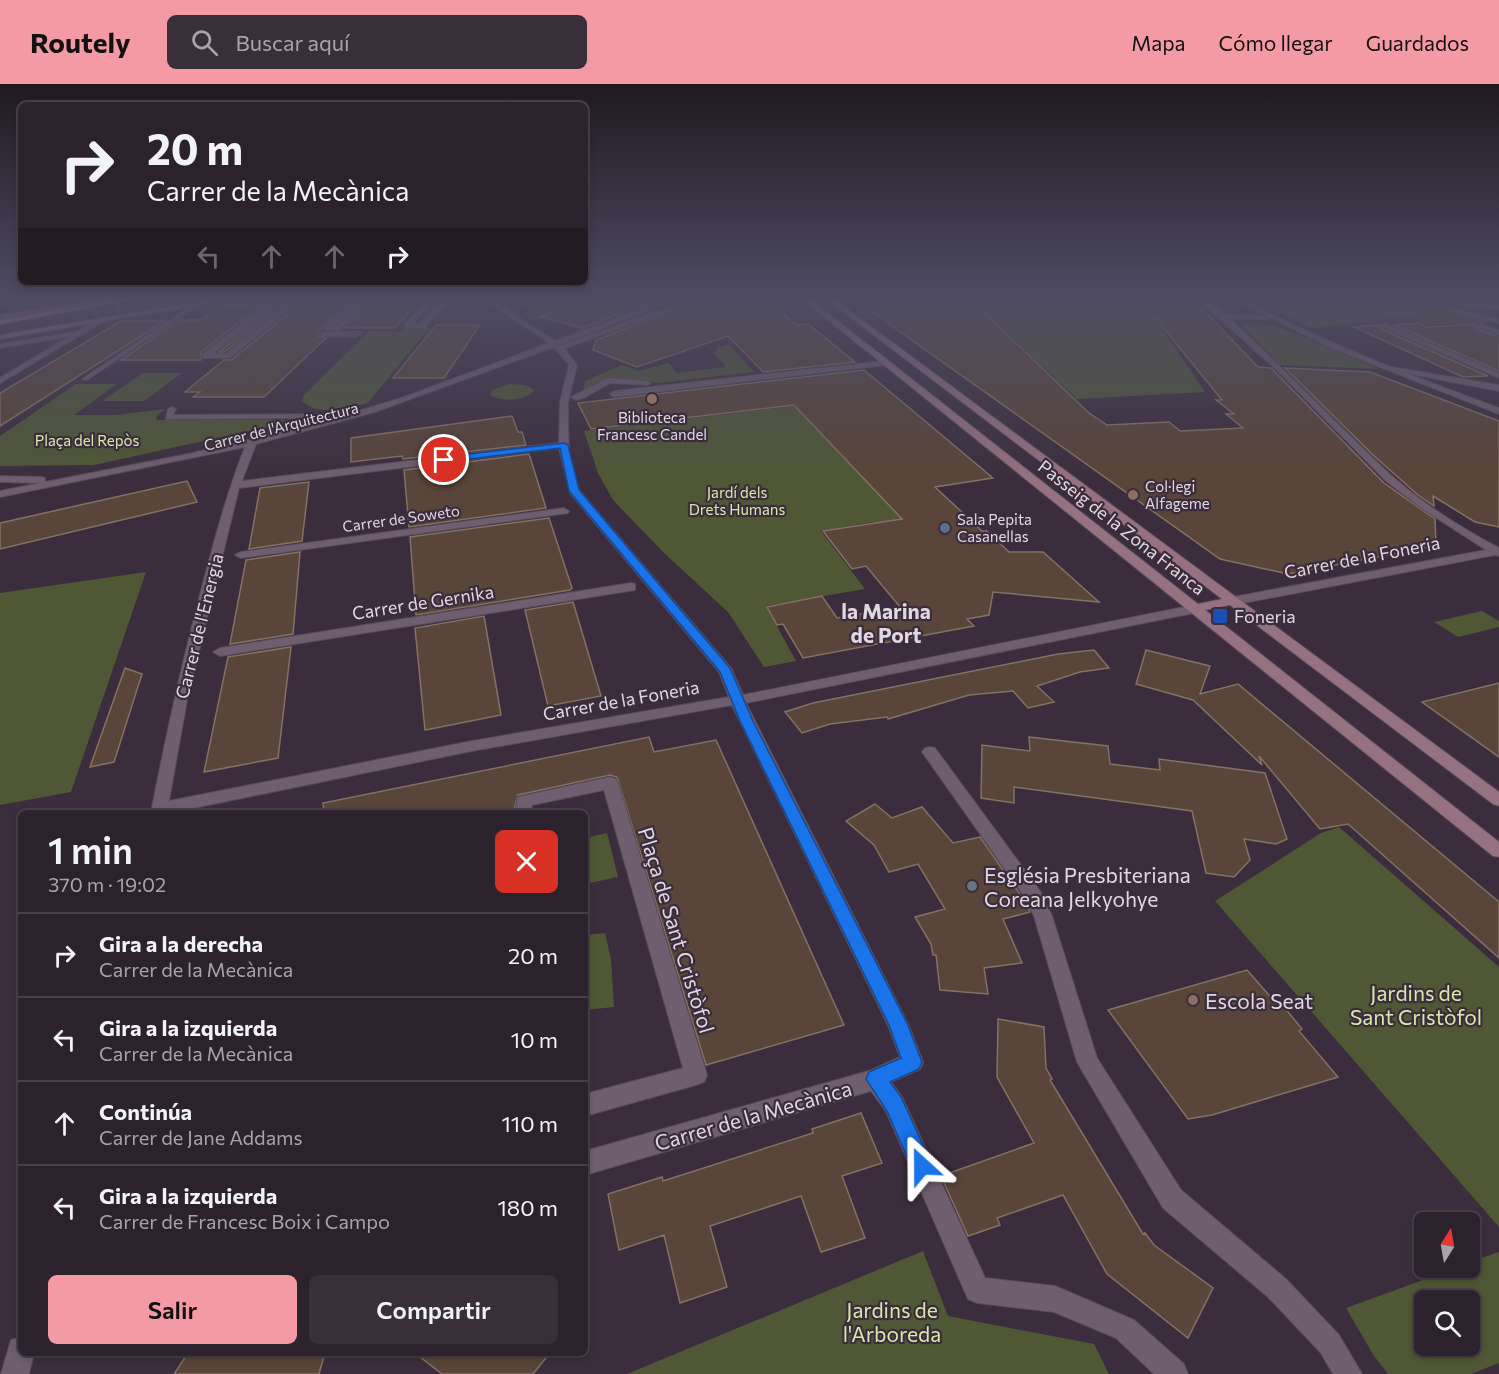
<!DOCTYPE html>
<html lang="es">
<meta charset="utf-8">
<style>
body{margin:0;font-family:Commissioner,sans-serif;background:#382f3a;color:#f1f3f6;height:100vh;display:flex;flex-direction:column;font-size:22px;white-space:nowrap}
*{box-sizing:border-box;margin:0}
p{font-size:20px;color:#a6a4aa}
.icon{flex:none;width:33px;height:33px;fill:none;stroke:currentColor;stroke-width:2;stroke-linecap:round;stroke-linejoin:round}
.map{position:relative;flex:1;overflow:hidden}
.details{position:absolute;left:18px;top:726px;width:570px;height:546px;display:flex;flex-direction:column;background:#2c222e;border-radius:9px;box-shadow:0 3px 9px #0003,0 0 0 2px #483f4a}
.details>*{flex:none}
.hud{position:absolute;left:18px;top:18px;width:570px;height:183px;border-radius:9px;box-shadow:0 3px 9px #0003,0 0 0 2px #483f4a;background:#2c222e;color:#f1f3f6;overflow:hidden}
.needle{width:39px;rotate:11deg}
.buttons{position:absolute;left:1414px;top:1128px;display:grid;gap:12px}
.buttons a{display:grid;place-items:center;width:66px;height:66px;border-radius:9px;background:#2c222e;box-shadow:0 3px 9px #0003,0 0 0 2px #483f4a;font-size:30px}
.pin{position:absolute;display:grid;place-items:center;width:51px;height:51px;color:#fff;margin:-26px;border:3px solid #fff;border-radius:50%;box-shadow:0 2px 6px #0007}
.me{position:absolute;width:66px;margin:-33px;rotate:336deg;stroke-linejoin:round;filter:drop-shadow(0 0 4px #0008)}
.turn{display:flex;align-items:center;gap:21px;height:126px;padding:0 30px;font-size:27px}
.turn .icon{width:78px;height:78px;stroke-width:2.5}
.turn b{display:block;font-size:42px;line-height:51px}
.lanes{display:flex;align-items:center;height:57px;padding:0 30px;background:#0003;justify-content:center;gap:30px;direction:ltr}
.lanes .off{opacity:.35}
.round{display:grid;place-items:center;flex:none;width:63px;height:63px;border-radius:9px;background:#382f3a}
.overview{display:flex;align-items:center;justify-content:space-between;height:102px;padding:0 30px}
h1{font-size:36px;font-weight:600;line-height:45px}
.action{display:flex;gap:12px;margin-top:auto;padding:12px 30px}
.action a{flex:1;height:69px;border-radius:9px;background:#f49aa4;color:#111;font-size:24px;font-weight:600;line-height:69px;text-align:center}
.action a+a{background:#382f3a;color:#f1f3f6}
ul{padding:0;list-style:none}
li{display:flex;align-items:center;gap:18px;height:84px;padding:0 30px;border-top:2px solid #483f4a}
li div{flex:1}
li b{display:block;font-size:22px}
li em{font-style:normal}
header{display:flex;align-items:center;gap:36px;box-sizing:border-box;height:84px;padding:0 30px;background:#f49aa4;color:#111}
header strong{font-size:28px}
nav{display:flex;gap:33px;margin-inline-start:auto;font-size:21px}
.search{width:420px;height:54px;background:#382f3a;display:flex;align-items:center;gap:15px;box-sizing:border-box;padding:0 21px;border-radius:9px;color:#a6a4aa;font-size:22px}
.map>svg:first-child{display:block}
.commercial{fill:#483439}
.green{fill:#4f5735;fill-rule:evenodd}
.building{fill:#594539;stroke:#867063;stroke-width:1.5}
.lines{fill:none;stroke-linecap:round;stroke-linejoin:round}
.trunk-tunnel{stroke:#544656;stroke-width:8;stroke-dasharray:8 4.5;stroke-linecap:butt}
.service-casing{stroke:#574b59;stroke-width:2}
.pedestrian-casing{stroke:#574b59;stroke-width:2}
.minor-casing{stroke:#574b59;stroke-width:2}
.tertiary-casing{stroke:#574b59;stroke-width:2}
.secondary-casing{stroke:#574b59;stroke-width:2}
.trunk-casing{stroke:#574b59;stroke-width:3}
.service{fill:#6e5e70;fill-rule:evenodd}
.pedestrian{fill:#6e5e70;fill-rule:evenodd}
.minor{fill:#6e5e70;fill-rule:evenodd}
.tertiary{fill:#6e5e70;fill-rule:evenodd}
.secondary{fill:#957181;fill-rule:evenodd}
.trunk{fill:#d7909e;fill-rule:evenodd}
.route{fill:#1a73e8;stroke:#114b97;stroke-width:1.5}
.education-dot{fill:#8d6e63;stroke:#3b2d3d;stroke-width:2}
.service-dot{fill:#5c6f8a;stroke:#3b2d3d;stroke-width:2}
.transit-dot{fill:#1a4fb4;stroke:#3b2d3d;stroke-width:2}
.worship-dot{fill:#6b7280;stroke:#3b2d3d;stroke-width:2}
.labels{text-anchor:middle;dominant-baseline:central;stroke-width:4.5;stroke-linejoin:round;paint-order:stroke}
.far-poi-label{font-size:15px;fill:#e0d7e1;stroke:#3b2d3d;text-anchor:start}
.far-street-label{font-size:15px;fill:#e0d7e1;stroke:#3b2d3d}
.far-park-label{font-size:15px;fill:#d9eaa5;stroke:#3b2d3d}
.street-label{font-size:18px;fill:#e0d7e1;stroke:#3b2d3d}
.poi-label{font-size:18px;fill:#e0d7e1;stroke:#3b2d3d;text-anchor:start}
.quarter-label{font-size:21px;font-weight:bold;fill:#e0d7e1;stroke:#3b2d3d}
.near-poi-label{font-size:21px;fill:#e0d7e1;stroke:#3b2d3d;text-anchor:start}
.near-street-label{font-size:21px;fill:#e0d7e1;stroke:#3b2d3d}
.near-park-label{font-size:21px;fill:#d9eaa5;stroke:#3b2d3d}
</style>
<header>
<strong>Routely</strong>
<div class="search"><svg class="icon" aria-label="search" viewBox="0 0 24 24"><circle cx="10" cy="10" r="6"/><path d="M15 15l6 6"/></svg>Buscar aquí</div>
<nav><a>Mapa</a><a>Cómo llegar</a><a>Guardados</a></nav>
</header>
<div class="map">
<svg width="1499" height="1290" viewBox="0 0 1499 1290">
<rect width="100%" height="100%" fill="#3b2d3d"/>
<!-- commercial -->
<path class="commercial" d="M16,215h94l-97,13 -1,-7z"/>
<!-- green -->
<path class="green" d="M510,215h85l-52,17z
M971,215h162l23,21 49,72 -128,7z
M1250,215h142l105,23 -69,3 -21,-8 -95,11z
M1241,240l34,1 104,44 -99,-4z
M406,244h23l-61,75c-19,5 -51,14 -66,-2l2,-6 65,-64 33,1z
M729,260l25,28 -95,11 -49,-4 -27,15 2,-13 37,-16 16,6 31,-8 7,10 50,-6 -13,-15 5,-1 -2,-3z
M143,289h39l-38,28h-42z
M76,300h41l-43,31h42l50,-6 -8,5 -2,6h144l-206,45 -94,1v-30z
M509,300l16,1 8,4v3c-11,9 -31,10 -43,3l2,-5z
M794,322l85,89 16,-2 32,31 -51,2 -3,-4 -52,9 44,58 -99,17 30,55 -32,6 -36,-55 -64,-59 -51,-53 -15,-27 -14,-42z
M146,488l-75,220 -71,13v-212z
M1482,527l17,10v6l-41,10 -24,-15z
M1339,743l160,140v260l-284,-326 106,-68z
M607,749l11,44 -33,7v-46z
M605,849l6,26 3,48 -29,3v-75z
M923,1167l25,65 146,28 15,30h-482z
M1499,1168v111l-28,11h-83l-14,-18 -28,-48 110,-40h14v-6zM1425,1216h45v46h-45z"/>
<!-- building -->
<path class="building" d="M307,215h46l-36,34 1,3 8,2 -62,59h-71l7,-5h-15l39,-32h7z
M369,215h52l-26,29h-51l26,-24z
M595,215h64l-77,29 -42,-11z
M703,215h34v5l31,-3 28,24 12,-1 47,38 -92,10 -35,-36 -91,31 -44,-17 3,-10z
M854,215h116l119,114 18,12 62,-3 11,9 63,-3 -17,-14h8l-18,-14h6l-65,-80 -24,-21h55l22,18 48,50 13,1 6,6 107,109 51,36 1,27 -148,28 -68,-15z
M223,221h39l-61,47v8h-80l59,-40h21z
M278,221h5l-59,47h-5z
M121,237h44l-165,105v-33z
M1418,239l9,4 49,-3v5l23,8v34l-105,-46z
M436,241h44l-36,53h-51z
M1380,241l1,4 107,47 -25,1 -109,-50z
M1285,284l85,4 129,49v106l-24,-5 -42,-26 1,10 -16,-11 -45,-40z
M864,286l129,108 -58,9 47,44h5l22,21h34l56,50 -106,-10 -4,23 -22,4 7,7 -171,32 -20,-34 -6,1 -10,-18 55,-11 15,22 63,-11 -34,-41 -14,3 -29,-38 79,-12 -108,-114 -203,24 -13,-26z
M512,332l6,16h4l4,13 -123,14 -1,-3 -51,6v-24z
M529,370l17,54 -137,19 -5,-57z
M187,397l10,21 -197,47v-26z
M309,398l-7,59 -53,8 11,-61z
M549,434l23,70 -2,2 -154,25 -6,-78z
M300,468l-7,82 -63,10 16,-84z
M573,518l28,94 -53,10 -23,-96z
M484,532l17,99 -76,15 -10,-102z
M291,563l-13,111 -74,14 24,-115z
M1094,566l15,18 -29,4 -43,14 17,16 -26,6 -15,-17 -44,4 -81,24 -1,-2 -57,7 -28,9 -17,-21 28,-9 245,-49z
M1146,566l64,16 -10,28 38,-10 261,218v56l-151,-134 -28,5 -61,-73 3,9 -69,-65 -57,-16z
M125,584l17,6 -28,88 -24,5z
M1499,599v74l-77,-55z
M649,653l5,15 62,-12 128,285 -138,40 -89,-288 -7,-2 -92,20 -5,18h-189l-1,-10z
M1029,653l79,9 2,18 50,6 -1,-11 106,14 22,66 -11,5 -32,-5 6,21 -16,17 -28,-4 -14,-62 -178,-24v16l-33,-5 1,-53 48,6z
M875,720l17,14 30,-11 31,36 27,-6 44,63 6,12 -27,7 19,44 -38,5 4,26 -48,-4 -4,-35h-3l-2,-11 -16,-27 30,-8 -27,-45 -29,8 -15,-27 -28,-24z
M1247,886l34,39 3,-2 18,22 -3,2 39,46 -126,38 -24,4 -80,-109z
M998,935l46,8 2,41 6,11 -2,1 93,154 2,-1 9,12 59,43 -25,50 -81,-64 -44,-79 -66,23 3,7 -32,11 -27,-60 93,-33 -37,-66z
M861,1029l21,50 -40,13 23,62 -44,14 -20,-56 -91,30 17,61 -47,16 -16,-68 -45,15 -11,-56 54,-17 1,4 150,-48 -1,-4z
M188,1269h137l-6,21h-145z
M415,1269h135l-17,21h-91z"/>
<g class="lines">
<!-- trunk-tunnel -->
<path class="trunk-tunnel" d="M91,228l38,-6
M118,228l84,-13"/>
<defs>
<path id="service" d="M20,215h16l-36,7v-4z
M357,215h8l3,3 -29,28h-14v-2zM362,218l-27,25h-3l26,-24z
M195,219l2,3 -110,74 -5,-1z
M172,323l4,2 -3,6 177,-1 4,2 -4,2 -184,1 2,-10z"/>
<path id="pedestrian" d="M564,424l5,3 -1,2 -327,45 -6,-3 6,-3z
M631,499l4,1v6l-415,66 -7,-4 7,-4z
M610,693l6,2 2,4 89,292 -3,7 -8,3 -111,31v-22l98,-26 -79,-278 -72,15 -1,8h-16l3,-16z"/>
<path id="minor" d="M274,215h8l-69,55h12l69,-55h8l-72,59h-28v-4z
M428,215h7l-22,25 6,1 23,-26h7l-25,30 -19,-1v-4z
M483,215h8l64,42 112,-42h11l-117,45 16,21 -9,37v22l1,28 10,38 152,178 12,27 451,-90 6,4 -6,4 -448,90 162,321 15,38 -3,7 -29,13 11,15 83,181 70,8 79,34 50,44 4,10h-34l-38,-36 -62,-26 -77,-9 -9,-4 -82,-188 -15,-20 -286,84v-24l287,-81 28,-13 -12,-32 -156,-320 -260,46 -303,62h-18c14,-73 30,-146 49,-218 13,-50 26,-100 45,-148l-245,50v-6l40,-8 -40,-1v-6l41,1 4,1v4l143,-28 135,-32 84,-26 142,-53zM554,263l15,18 -9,37 -1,41 -317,38 14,-37 119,-32zM559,364l11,45 149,179 10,25 -257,44 -303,60 18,-101 52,-212z
M1198,215h8l20,16 43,1 -2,3h-37c56,51 107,106 162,157 31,28 71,53 107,72v8l-4,-1 -262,50 -4,-1 -2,-3 2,-3 4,-1 253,-47 -65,-42 -35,-27 -107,-109z
M1395,215h14l90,20v4z
M1465,220l34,1v4l-36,-2z
M101,233l7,2 -108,64v-5l68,-41 -68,11v-4l76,-12z
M1385,239l114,50v5l-117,-51z
M1480,239l19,7v5l-22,-8z
M358,247l4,2 -6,4 -33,-1 -4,-2 4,-2z
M883,277h3v4l-272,32 -4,-3 4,-3z
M1386,282l113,19v6l-110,-21h-3z
M609,294l38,3 4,2 -4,2 -37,-2 -26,15 -9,2 -4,-3z
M930,663l5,1 105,143 12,25 45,142 84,132 105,89 53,56 23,39h-29l-12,-21 -53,-56 -105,-89 -86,-146 -43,-146 -8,-17 -101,-143 -3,-4 3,-4z
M21,1253v16h13l-5,21h-28l10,-34z"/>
<path id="tertiary" d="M690,215h11l-138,50 -7,-2z
M1233,215h9c82,44 170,77 257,109v6l-170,-67z"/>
<path id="secondary" d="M104,215h20l-124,20v-4z
M217,215h18l-235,40v-4z
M802,215h8l388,305 24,-5 -396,-300h8l665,493v14l-6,-2 -263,-199 -25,5 294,232v15l-6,-1z"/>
<path id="trunk" d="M120,215h19l-139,25v-4z"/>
</defs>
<!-- service casing -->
<use href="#service" class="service-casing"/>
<!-- pedestrian casing -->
<use href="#pedestrian" class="pedestrian-casing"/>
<!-- minor casing -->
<use href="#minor" class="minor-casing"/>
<!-- tertiary casing -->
<use href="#tertiary" class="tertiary-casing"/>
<!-- secondary casing -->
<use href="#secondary" class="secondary-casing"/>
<!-- trunk casing -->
<use href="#trunk" class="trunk-casing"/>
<!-- service -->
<use href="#service" class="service"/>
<!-- pedestrian -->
<use href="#pedestrian" class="pedestrian"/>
<!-- minor -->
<use href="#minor" class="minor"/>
<!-- tertiary -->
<use href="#tertiary" class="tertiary"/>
<!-- secondary -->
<use href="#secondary" class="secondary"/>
<!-- trunk -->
<use href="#trunk" class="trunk"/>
</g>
<!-- sky -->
<linearGradient id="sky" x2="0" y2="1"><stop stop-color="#201922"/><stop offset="0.54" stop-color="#4f4c62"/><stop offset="1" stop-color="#4f4c62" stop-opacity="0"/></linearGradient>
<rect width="1499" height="396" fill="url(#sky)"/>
<!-- route -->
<path class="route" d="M564,359l4,2 11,45 151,178 23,53 154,302 15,39 -3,7 -29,13 11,15 28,61 3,8 -3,7 -7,3 -8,-3 -27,-62 -21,-32 3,-7 32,-14 -12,-33 -149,-304 -20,-49 -151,-181 -9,-43 -116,14 -5,-2 5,-3z"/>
<!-- markers -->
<g class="education-dot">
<circle cx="652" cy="315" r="6"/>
<circle cx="1133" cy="411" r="6"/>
<circle cx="1193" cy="916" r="6"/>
</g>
<circle class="service-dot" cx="945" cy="444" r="6"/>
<rect class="transit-dot" x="1212" y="524" width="16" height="16" rx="3"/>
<circle class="worship-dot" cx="972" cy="802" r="6"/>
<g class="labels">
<!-- far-poi labels -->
<g class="far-poi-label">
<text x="652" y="333" text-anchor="middle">Biblioteca<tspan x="652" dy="17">Francesc Candel</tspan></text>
<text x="1145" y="402">Col·legi<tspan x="1145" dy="17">Alfageme</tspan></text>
<text x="957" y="435">Sala Pepita<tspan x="957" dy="17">Casanellas</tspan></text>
</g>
<!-- far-street labels -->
<g class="far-street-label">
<text transform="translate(281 342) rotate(-14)">Carrer de l'Arquitectura</text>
<text transform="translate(401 434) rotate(-8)">Carrer de Soweto</text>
</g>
<!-- far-park labels -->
<g class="far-park-label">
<text x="87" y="356">Plaça del Repòs</text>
<text x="737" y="408">Jardí dels<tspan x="737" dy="17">Drets Humans</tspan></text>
</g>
<!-- street labels -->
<g class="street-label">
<text transform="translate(1122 443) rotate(38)">Passeig de la Zona Franca</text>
<text transform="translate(1362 473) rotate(-11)">Carrer de la Foneria</text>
<text transform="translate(423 518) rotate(-9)">Carrer de Gernika</text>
<text transform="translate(199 542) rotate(-76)">Carrer de l'Energia</text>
<text transform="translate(621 616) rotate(-10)">Carrer de la Foneria</text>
</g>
<!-- poi labels -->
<g class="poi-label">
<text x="1234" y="532">Foneria</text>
</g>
<!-- quarter labels -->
<g class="quarter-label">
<text x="886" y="526">la Marina<tspan x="886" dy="24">de Port</tspan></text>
</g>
<!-- near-poi labels -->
<g class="near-poi-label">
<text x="984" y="790">Església Presbiteriana<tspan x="984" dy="24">Coreana Jelkyohye</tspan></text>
<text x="1205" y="916">Escola Seat</text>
</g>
<!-- near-street labels -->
<g class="near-street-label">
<text transform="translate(677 846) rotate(73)">Plaça de Sant Cristòfol</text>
<text transform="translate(753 1031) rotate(-16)">Carrer de la Mecànica</text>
</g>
<!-- near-park labels -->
<g class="near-park-label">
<text x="1416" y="908">Jardins de<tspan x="1416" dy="24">Sant Cristòfol</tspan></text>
<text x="892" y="1225">Jardins de<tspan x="892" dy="24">l'Arboreda</tspan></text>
</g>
</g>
</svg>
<div class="buttons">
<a><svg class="needle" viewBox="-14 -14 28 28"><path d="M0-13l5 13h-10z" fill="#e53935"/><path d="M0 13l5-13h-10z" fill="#a6a4aa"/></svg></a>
<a><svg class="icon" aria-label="search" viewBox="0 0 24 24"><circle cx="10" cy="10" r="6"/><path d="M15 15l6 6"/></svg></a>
</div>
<div class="pin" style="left:444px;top:376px;background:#d93025"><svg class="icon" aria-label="arrive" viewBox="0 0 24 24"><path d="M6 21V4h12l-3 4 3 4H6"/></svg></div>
<svg class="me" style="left:922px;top:1082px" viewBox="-20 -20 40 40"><path d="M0-17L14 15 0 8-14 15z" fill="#1a73e8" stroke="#fff" stroke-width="4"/></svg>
<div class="hud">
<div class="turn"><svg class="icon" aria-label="right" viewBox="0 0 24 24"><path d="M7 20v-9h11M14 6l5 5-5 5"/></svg><div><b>20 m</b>Carrer de la Mecànica</div></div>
<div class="lanes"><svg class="icon off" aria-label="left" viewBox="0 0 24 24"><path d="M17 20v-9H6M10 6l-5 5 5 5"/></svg><svg class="icon off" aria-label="ahead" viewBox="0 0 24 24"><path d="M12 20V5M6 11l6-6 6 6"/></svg><svg class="icon off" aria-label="ahead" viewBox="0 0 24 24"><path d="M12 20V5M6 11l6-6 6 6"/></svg><svg class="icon" aria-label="right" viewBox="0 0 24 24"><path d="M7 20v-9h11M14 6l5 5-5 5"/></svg></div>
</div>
<section class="details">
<div class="overview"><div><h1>1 min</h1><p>370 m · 19:02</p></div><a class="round" style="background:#d93025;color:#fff"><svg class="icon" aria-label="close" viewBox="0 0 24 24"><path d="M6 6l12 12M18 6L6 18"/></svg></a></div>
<ul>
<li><svg class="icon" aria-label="right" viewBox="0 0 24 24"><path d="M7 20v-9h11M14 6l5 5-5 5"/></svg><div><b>Gira a la derecha</b><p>Carrer de la Mecànica</p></div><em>20 m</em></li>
<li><svg class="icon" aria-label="left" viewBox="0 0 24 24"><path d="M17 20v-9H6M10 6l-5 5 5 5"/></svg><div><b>Gira a la izquierda</b><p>Carrer de la Mecànica</p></div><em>10 m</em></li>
<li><svg class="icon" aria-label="ahead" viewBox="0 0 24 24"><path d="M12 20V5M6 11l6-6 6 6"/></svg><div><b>Continúa</b><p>Carrer de Jane Addams</p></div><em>110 m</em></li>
<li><svg class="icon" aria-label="left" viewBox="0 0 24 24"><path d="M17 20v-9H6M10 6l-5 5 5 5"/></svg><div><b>Gira a la izquierda</b><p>Carrer de Francesc Boix i Campo</p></div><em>180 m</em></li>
</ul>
<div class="action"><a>Salir</a><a>Compartir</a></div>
</section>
</div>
